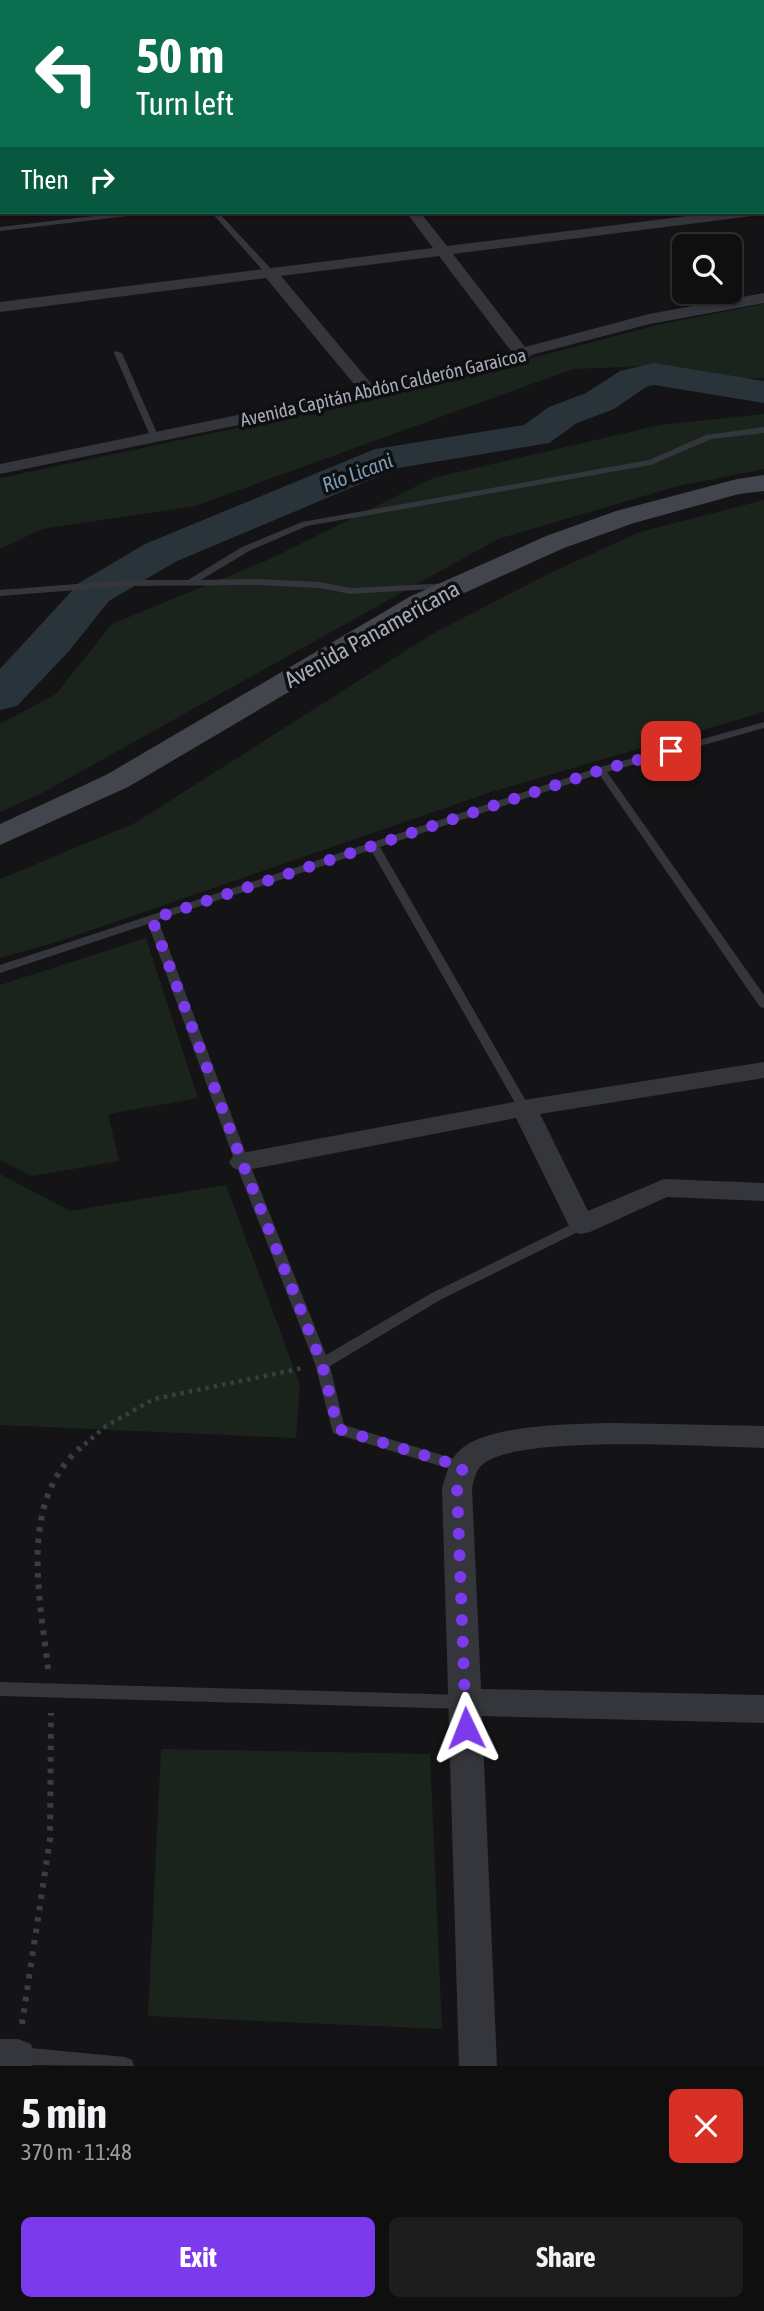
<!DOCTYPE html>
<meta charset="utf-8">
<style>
body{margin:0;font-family:"Asap Condensed",sans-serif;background:#1d1d1e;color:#f1f3f6;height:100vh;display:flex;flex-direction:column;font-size:26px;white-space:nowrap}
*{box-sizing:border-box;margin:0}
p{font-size:23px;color:#9b9c9f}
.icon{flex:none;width:38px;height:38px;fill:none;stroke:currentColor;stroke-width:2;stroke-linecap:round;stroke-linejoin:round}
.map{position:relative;height:2066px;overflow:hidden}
.side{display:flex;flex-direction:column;background:#0f0f10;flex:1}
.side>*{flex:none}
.banner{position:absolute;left:0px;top:0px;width:765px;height:214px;box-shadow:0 2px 5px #0004,0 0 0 2px #2f2f30;background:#0b6e4f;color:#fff;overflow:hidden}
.fabs{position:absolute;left:672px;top:234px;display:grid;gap:14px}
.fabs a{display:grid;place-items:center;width:70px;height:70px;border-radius:10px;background:#0f0f10;box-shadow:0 2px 5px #0004,0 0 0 2px #2f2f30;font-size:35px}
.pin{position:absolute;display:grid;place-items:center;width:60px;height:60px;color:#fff;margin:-30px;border-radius:14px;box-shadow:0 4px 10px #0006}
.me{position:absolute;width:77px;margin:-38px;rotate:358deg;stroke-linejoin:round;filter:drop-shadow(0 0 5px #0008)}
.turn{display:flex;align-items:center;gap:24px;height:147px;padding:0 21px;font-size:32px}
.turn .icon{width:91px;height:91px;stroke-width:2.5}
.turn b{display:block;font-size:49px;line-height:60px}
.then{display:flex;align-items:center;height:66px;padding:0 21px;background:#0003;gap:14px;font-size:26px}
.round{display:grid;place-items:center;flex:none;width:74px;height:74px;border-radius:10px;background:#1d1d1e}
.headline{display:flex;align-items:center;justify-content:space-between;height:119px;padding:0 21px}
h1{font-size:42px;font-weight:700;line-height:52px}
.action{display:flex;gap:14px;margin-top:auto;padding:14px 21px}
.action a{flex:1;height:80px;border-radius:10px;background:#7c3aed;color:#fff;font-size:28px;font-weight:700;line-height:80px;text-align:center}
.action a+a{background:#1d1d1e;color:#f1f3f6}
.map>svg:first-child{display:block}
.green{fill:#1b241c}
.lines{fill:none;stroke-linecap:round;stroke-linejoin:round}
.river{fill:#29333a;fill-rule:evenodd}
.path-far1{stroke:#3a3d42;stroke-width:4.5;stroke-dasharray:3.5 5;stroke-linecap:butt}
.path{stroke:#3a3d42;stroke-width:6;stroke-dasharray:4.5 7;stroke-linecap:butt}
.service{fill:#34363b;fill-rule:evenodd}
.minor{fill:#34363b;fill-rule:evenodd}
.secondary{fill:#42454b;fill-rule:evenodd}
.route{stroke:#7c3aed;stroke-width:12;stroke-dasharray:0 21.6}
.labels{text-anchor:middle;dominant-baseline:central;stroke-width:7;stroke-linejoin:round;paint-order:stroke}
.far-street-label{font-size:19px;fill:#a4aab7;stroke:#0f0f11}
.far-water-label{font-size:21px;font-style:italic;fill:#789ab5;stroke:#0f0f11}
.street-label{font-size:23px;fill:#a4aab7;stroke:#0f0f11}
</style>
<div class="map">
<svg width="764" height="2066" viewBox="0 0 764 2066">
<rect width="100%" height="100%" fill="#141416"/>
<!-- green -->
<path class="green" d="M764,304v74l-40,1 -78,-13 -73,3 -378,137 -153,23 -42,20v-71l389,-82 268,-71z
M764,414v55l-86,17 -180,53 -454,253 -44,20v-88l56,-30 56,-70 158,-65 163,-81 227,-53z
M764,500v212l-273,80 -431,149 -60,17v-79l135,-56 297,-189 118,-61 90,-41z
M146,938l52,160 -90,16 11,47 -87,15 -32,-16v-175z
M0,1174l70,37 156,-26 74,200 -4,53 -296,-13z
M161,1749l269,5 12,275 -294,-13z"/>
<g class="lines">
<!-- river -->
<path class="river" d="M654,363l110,18v22l-110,-18 -8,2 -32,22 -37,14 -28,20 -151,25 -223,94 -66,39 -40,50 -52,55 -17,4v-41l79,-86 66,-39 230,-95 149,-24 25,-18 37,-14 34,-22z"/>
<!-- path-far1 -->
<path class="path-far1" d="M78,1450l28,-24 48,-27 149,-31"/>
<!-- path -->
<path class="path" d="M48,1669c-8,-72 -30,-166 32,-221
M22,2024l28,-185 1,-126"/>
<!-- service -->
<path class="service" d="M0,169h2v4h-2z
M128,212h21l-4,2 -145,17v-4z
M211,212h7l55,59v4h-6z
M115,351l7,2 37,85 -1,2 -7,-2 -37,-85z
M764,427v6l-53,6 -60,26 -344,61 -58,25 -48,29 57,-1 61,3 32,6 100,-5 2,2 -5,3 -97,6 -32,-6 -61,-3 -130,1 -128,10v-6l128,-10h60l54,-33 60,-25 347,-62 57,-25z
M764,722v6l-157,44 157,223v13l-4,-1 -161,-233 -219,73 150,261 -2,3h-8l-2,-3 -147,-258 -213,70 91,242 77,193 104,-61 146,-72h10l2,3 -2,3 -146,72 -110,66 14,59 124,38 2,4 -2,4 -5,2 -130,-40 -18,-69 -80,-202 -87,-238 -148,49v-8l597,-197z
M0,1682l465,13 6,2 2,5 -2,5 -6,2 -465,-13z
M20,2047l105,10 7,3 2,6 -114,-1 -7,-3 -2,-6 2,-6z"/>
<!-- minor -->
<path class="minor" d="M174,0h12l1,2h-12z
M357,0h12v2h-12z
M513,0h12l1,2h-12z
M655,0h96l-97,2z
M0,13h2v8h-2z
M763,34h1v8h-1z
M0,60h2v8h-2z
M763,83h1v8h-1z
M763,108h1v9h-1z
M0,111h2v8h-2z
M406,212h14l27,34 272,-34h40l-7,4 -299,38 72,93 124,-33 115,-21v10l-114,21 -119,31 -2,3 -11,1 -148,39 -370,76v-10l359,-74 -93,-112 -266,34v-10l433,-54zM439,256l72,95 -137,36 -93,-111z
M764,1062v16l-224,36 48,97 76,-32 100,4v18l-97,-4 -77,35 -9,2 -9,-2 -56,-114 -274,53 -9,-3 -4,-6 4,-6 9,-3 282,-53z
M612,1423l152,3v22c-54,-1 -244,-14 -281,16 -7,5 -9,16 -11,24l9,201 283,6v28l-282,-7 15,350h-38l-17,-578c4,-13 8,-30 19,-39 30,-25 112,-25 151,-26z
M0,2039h18l13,5 5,12 -4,10h-32z"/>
<!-- secondary -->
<path class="secondary" d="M764,475v16l-25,3 -105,29 -70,25 -133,60 -303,179 -128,58v-21l106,-49 305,-179 135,-60 70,-25 121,-32z"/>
</g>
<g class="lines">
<!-- route -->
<path class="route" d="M466,1728l-9,-240 6,-21 -125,-38 -16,-65 -80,-202 -90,-243 449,-149 70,-19"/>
</g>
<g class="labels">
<!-- far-street labels -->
<g class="far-street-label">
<text transform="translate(383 387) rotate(-13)">Avenida Capitán Abdón Calderón Garaicoa</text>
</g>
<!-- far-water labels -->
<g class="far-water-label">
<text transform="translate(357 472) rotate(-21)">Río Licani</text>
</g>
<!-- street labels -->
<g class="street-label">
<text transform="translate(372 634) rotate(-29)">Avenida Panamericana</text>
</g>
</g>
</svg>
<div class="fabs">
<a><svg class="icon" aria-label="search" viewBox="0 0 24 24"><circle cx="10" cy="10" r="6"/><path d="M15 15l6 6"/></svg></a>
</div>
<div class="pin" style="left:671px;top:751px;background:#d93025"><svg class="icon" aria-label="arrive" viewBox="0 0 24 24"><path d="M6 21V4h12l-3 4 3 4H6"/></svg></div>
<svg class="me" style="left:466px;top:1728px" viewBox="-20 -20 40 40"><path d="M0-17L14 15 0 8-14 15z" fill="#7c3aed" stroke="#fff" stroke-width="4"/></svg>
<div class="banner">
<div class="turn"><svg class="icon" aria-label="left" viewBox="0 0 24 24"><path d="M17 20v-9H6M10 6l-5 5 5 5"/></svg><div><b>50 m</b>Turn left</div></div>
<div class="then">Then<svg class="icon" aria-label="right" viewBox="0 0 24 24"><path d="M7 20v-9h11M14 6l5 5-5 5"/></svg></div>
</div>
</div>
<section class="side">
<div class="headline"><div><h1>5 min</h1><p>370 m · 11:48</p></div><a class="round" style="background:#d93025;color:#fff"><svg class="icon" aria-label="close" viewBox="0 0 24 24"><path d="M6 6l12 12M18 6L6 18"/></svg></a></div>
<div class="action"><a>Exit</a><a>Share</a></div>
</section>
